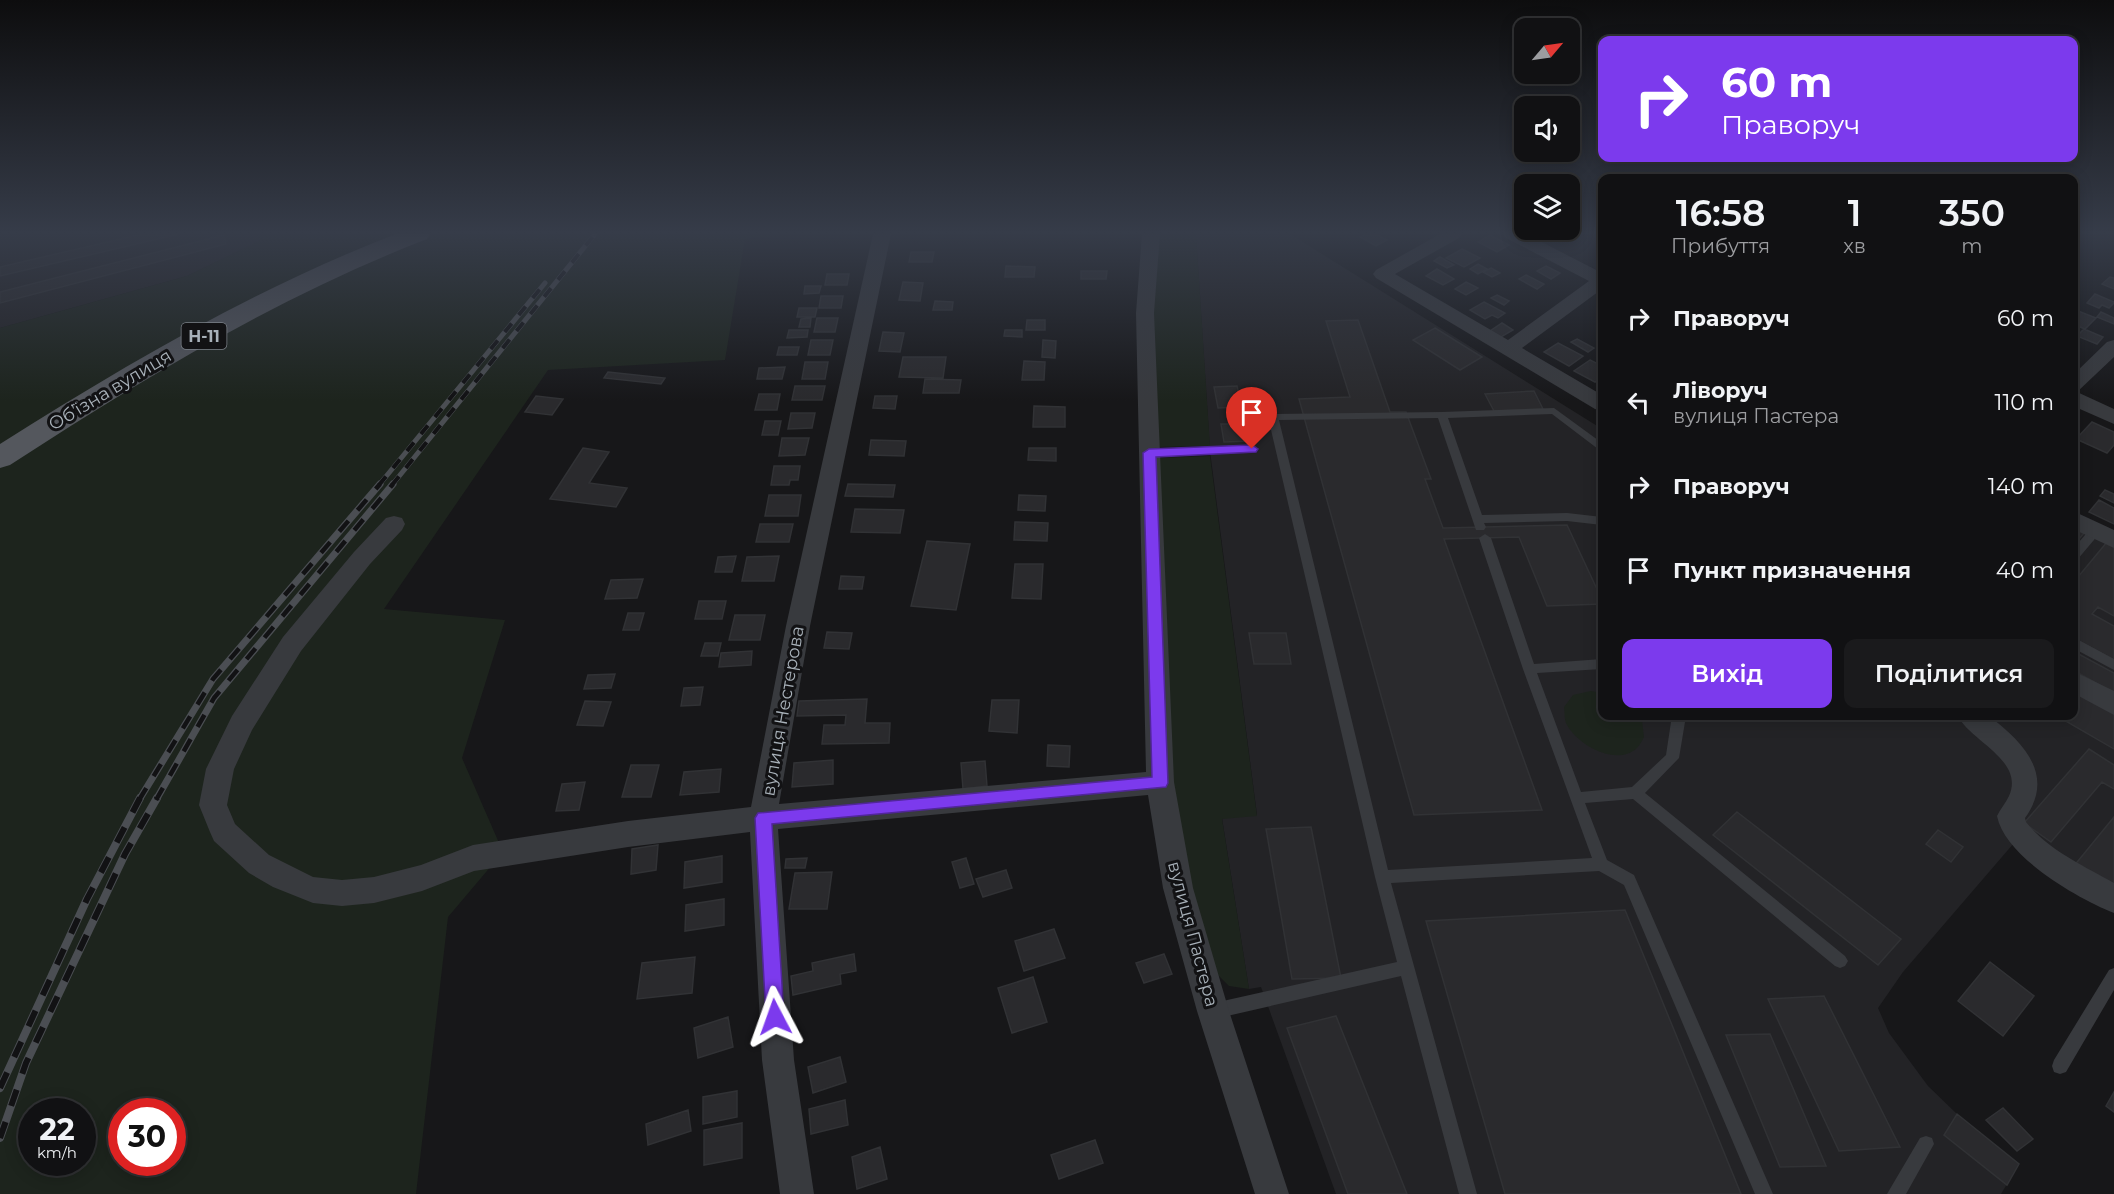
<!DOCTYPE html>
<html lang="uk">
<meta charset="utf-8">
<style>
body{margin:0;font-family:Montserrat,sans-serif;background:#1a1a1c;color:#f1f3f6;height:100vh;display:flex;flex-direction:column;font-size:22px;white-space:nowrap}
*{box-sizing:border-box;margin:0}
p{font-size:20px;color:#9c9da0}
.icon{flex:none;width:33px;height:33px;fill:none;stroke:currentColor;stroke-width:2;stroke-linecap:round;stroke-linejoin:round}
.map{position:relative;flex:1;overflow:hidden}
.side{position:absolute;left:1598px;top:174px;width:480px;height:546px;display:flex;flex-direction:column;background:#111113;border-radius:12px;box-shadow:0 3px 15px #0003,0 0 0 2px #303133}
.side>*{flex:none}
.banner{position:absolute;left:1598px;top:36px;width:480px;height:126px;border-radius:12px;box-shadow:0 3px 15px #0003,0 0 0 2px #303133;background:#7c3aed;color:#fff;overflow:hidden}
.needle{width:39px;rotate:61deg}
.buttons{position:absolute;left:1514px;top:18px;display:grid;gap:12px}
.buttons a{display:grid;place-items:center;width:66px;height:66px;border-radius:12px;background:#111113;box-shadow:0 3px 15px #0003,0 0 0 2px #303133;font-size:30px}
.speed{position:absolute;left:18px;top:1098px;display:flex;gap:12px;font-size:30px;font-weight:700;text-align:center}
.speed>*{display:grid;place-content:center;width:78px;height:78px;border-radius:50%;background:#111113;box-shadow:0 3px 15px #0003,0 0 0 2px #303133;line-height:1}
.speed small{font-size:15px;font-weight:400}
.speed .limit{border:9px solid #d22;background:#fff;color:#111}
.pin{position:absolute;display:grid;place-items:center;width:51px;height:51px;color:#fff;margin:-62px -26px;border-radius:50% 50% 50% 0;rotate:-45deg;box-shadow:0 0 6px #0007}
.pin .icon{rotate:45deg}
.me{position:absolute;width:66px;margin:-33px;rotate:356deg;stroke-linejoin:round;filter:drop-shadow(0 0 4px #0008)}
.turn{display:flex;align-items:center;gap:21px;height:126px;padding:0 24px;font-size:27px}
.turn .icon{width:78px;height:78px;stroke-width:2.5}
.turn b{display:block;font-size:42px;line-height:51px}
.eta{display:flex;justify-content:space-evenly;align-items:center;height:102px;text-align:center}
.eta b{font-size:36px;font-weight:600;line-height:42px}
.action{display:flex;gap:12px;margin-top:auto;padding:12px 24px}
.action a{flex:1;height:69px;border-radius:12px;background:#7c3aed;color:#fff;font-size:24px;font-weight:600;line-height:69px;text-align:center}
.action a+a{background:#1a1a1c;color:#f1f3f6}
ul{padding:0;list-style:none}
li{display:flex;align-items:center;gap:18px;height:84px;padding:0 24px}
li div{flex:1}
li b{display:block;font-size:22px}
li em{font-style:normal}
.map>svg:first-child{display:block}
.built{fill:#232326}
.green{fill:#1d241d;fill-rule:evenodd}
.building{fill:#2a2a2d;stroke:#313235;stroke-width:1.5}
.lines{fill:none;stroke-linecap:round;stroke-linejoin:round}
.service{fill:#383a3e;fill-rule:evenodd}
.minor{fill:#383a3e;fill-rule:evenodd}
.primary{fill:#54575d;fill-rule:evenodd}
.rail-far2-casing{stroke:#4b4e53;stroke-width:5}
.rail-far1-casing{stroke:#4b4e53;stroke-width:7}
.rail-casing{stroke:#4b4e53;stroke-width:8}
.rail-far2{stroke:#121214;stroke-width:4;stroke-dasharray:11;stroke-linecap:butt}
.rail-far1{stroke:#121214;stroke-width:4.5;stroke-dasharray:14;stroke-linecap:butt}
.rail{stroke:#121214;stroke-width:6;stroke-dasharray:17;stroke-linecap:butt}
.route{fill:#7c3aed;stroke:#51269a;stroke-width:1.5}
.labels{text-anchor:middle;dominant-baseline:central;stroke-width:6;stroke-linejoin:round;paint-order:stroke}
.shield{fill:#121214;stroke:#7b8188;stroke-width:1.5}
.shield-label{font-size:16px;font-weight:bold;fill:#a8b1b9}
.street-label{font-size:18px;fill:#a8b1b9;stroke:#121214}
</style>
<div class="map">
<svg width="2114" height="1194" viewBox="0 0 2114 1194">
<rect width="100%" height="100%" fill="#171719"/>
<!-- built -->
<path class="built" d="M0,234h259l1,7 -73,35 -187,52z
M1196,234h94l312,195v287h471v-197l41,21v359l-94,-63 -117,136 -25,36 11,25 39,53 29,28 62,50 -18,30h-665l-75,-207 -12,2 -27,-171 35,-3 -47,-364z"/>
<!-- green -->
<path class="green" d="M259,234h533l-47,5 -20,121 -177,10 -164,239 121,11 -43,138 41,94 -55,65 -32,277h-416v-866l187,-52 72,-35zM32,1112h50v50h-50zM122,1112h50v50h-50z
M1158,234h38l14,212 -52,1 -6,-133z
M1210,456l47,360 -35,3 27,170 -20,-3 -18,-18 -23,-78 -17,-107 -12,-325z
M1591,691l11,2v23h36l4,5 2,16c-2,4 -5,9 -8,12 -21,17 -58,-4 -69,-24 -3,-5 -2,-12 -3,-18l9,-12z"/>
<!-- building -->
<path class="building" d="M142,234h37l-179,42v-9z
M1366,234h9l12,6 -11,6 -16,-9z
M224,235l2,9 -226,59v-11z
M1490,235l19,10 -12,7 -19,-10z
M1462,249l18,9 -16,9 -18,-9z
M911,252h23l-2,10h-23z
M1440,257l14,8 -7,3 -13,-7z
M1478,264l9,5 -9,5 -8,-5z
M1006,266l29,1 -1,10h-29z
M1546,266l14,7 -9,6 -14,-8z
M1491,268l9,5 -8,4 -9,-5z
M1437,269l17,10 -11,6 -17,-9z
M1081,271h26l-1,8h-25z
M827,274h22l-2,11h-22z
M1526,275l18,9 -7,5 -18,-10z
M2110,277l4,1v11l-12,-5z
M903,282l20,1 -3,18 -21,-1z
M1466,282l12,6 -12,7 -11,-6z
M805,286h16l-2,7 -15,1z
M2095,294l19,8v1l-5,5 -7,-3 -3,3 -12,-5z
M1497,295l12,6 -5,4 -13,-7z
M821,296h22l-2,12h-22z
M935,301l18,1 -1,8h-19z
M1484,302l21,11 -7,5 -6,-3 -7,4 -15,-9z
M799,308h18l-2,9h-18z
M2073,309l23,9 -11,11 -12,-5z
M2101,312l13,6v6l-17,-7z
M811,318l-1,9h-11l2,-8z
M817,318h21l-3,14h-21z
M1027,320h18v10h-19z
M1358,320l32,92h16l25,67h-6l18,49 124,-3 35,75v4l-55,2 -28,-69 -75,2 98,271 -128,5 -115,-416 51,-2 -24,-76z
M1502,323l11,7 -12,7 -11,-6z
M1435,328l47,29 -22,13 -47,-30z
M2084,329l19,8 -6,7 -20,-8z
M789,330h19l-1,7 -20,1z
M1005,330h17v7l-18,-1z
M883,332l21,1 -4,19 -21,-1z
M1577,339l17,9 -6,4 -17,-10z
M811,340h22l-3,15h-22z
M1043,340l13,1 -1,17 -13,-1z
M1558,343l25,13 -14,10 -25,-14z
M779,347h20l-2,8h-20z
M903,357h43l-3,21 -44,-1z
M1590,360l12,6v11l-7,5 -21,-11z
M1024,361l21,1 -1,18h-22z
M805,362h23l-3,17h-23z
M785,367l-3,12h-25l2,-11z
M608,372l57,6 -4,6 -57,-6z
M925,379l36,1 -2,13h-36z
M795,386h30l-3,14h-30z
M1237,386l5,21 -24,1 -4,-21z
M1534,391l9,18 -49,2 -9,-17z
M759,394h21l-3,16h-22z
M536,396l27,3 -11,16 -27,-3z
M875,396h22l-2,13 -22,-1z
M1034,406l31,1v20h-32z
M791,413h24l-3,15 -24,1z
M765,421h16l-3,14h-16z
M2092,422l22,10v13l-7,8 -31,-14z
M1221,424h24l4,17 -25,1z
M782,438h27l-4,17 -26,1z
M871,440l35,1 -2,15 -35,-1z
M583,448l26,4 -20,31 38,5 -11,19 -66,-8z
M1029,448h27v13l-28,-1z
M774,466h26l-2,14h-8l-1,5h-18z
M848,484l47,1 -2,12 -48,-1z
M2105,490l9,4v9l-14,-7z
M769,495h32l-3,21h-33z
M1019,495l27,1 -1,15 -27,-1z
M2099,500l15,8v16l-25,-12z
M855,509l49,1 -4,23 -49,-1z
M1015,522l33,1 -1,18 -33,-1z
M760,524h33l-4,18h-33z
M2073,526l12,6 -12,14z
M927,541l43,3 -14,66 -45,-4z
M2107,542l7,4v70l-16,-9 -6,7 22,12v34l-41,-22v-55z
M736,556l-4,16h-17l3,-15z
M779,556l-5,25h-32l5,-24z
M1015,564h28l-2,35 -29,-1z
M841,576l23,1 -2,12h-23z
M643,579l-6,19 -32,1 6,-19z
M699,601h27l-4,18h-27z
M628,613h16l-5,17h-16z
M735,615h30l-5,25h-31z
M827,632l25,1 -3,16 -25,-1z
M1249,633h37l5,31h-37z
M705,643h16l-3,13h-17z
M752,651l-1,14 -32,2 2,-14z
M2073,651l41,22v20l-41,-23z
M615,674l-4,14 -27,1 4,-14z
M703,687l-3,18 -19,1 3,-18z
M2073,687l41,24v38l-57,-33h16z
M867,699l-2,24h25l-1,20 -67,1 2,-19h21l1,-10 -49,1 2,-15z
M992,700h27l-2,33 -28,-2z
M585,701l26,1 -8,24 -26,-1z
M1048,745l22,1 -1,21 -22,-1z
M2089,749l25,16v24l-12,-7 -51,60 -27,-19z
M833,760v24l-41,3 2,-24z
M985,761l2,25 -24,3 -2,-26z
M631,765h28l-8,32h-29z
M721,769l-2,23 -39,3 4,-23z
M585,782l-6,28 -23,1 6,-27z
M1737,812l164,127 -23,26 -165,-130z
M2114,817v78l-41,-28z
M1311,827l30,151 -49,1 -26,-150z
M1938,830l25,17 -12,15 -25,-18z
M658,845l-2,25 -25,4 1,-25z
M722,856v26l-38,6 1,-26z
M807,858l-2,10h-20l1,-9z
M966,858l8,26 -14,4 -8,-26z
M1006,870l6,18 -29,9 -7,-18z
M832,872l-5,37h-38l6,-36z
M724,899v26l-39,6 1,-26z
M1625,910l116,284h-236l-79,-273z
M1054,929l11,29 -41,13 -9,-30z
M854,954l2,17 -16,3 1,10 -48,11 -2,-19 22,-5 -1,-8z
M1164,954l8,20 -28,9 -8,-20z
M695,957l-3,36 -55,6 5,-36z
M1990,962l44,34 -31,40 -45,-35z
M1033,977l14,45 -35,11 -14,-45z
M1824,996l76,151 -61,4 -71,-152z
M1336,1016l71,178h-59l-61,-166z
M728,1017l5,30 -35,11 -4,-30z
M1770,1034l56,132 -46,1 -54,-132z
M840,1057l6,25 -33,11 -5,-26z
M737,1091v26l-34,7v-27z
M2114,1092v20l-8,-6z
M845,1100l3,25 -37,9 -2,-25z
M2003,1108l30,31 -16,12 -31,-31z
M688,1110l3,21 -43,14 -2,-21z
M1957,1114l62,50 -12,21 -63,-50z
M742,1123v35l-38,7v-35z
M1095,1140l8,23 -44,16 -8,-24z
M880,1147l7,32 -30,10 -5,-32z"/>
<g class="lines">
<!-- service -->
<path class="service" d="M1554,408l48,35v9l-50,-38 -104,4 34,97 85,-2 35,4v8l-35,-4 -83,2 2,4 -2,3h-8l-38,-112 -159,2 109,450 204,-12 -69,-189 -44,-131 6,-4 6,4 43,126 68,-5v10l-65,4 44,119 51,-5 34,-32 5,-33 -2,-6h12l4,6 -6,36 -34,35 200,163 3,5 -3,5 -5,2 -5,-2 -202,-167 -48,4 22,57 27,15 139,319h-18l-131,-309 -25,-14 -208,12 86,311h-18l-58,-218 -187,43 -6,-3 -2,-5 2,-5 6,-3 183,-41 -22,-85 -107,-460 5,-3 169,-2z
M1252,445l4,1 1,3 -1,3 -107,5 -5,-4 5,-4z
M2095,527l4,1 2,3 -2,3 -22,26 -4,1v-12l18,-21z
M2073,637l41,22v11l-41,-22z
M2114,968v22l-48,82 -6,2 -6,-2 -2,-6 2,-6 55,-90z
M1926,1136l6,2 2,6 -28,50h-19l33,-56z"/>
<!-- minor -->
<path class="minor" d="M873,234h18l-81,392 -31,178 367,-32 -10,-459 6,-79h18l-6,79 20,469 19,106 36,123 60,183h-34l-58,-183 -34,-123 -15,-93 -370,34 16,231 20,134h-34l-18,-134 -12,-228 -122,15 -154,24 -52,20 -48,12 -32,3 -29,-3 -40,-16 -24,-14 -35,-32 -4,-9 -11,-27 7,-36 26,-53 51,-79 71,-85 32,-34 8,-2 8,2 3,6 -3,6 -32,34 -69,87 -49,79 -18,39 -7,36 8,19 34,31 44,22 29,3 32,-3 47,-12 52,-20 155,-24 123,-14 35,-181z
M1440,234h22l-3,4 -64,36 113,66 81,-59 -83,-43 -3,-4h23l76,39v16l-80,59 80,47v16l-7,-2 -219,-131 -3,-4 3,-4z
M2114,340v17l-37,35 37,17v15l-41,-18v-31l34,-33z
M2073,511l41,19v18l-41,-19z
M2073,671l41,20v24l-41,-22z
M1958,716h31c34,26 67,59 36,102l1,4c22,28 58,44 88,61v30c-37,-15 -109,-56 -117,-97 3,-7 9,-13 12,-20 16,-36 -39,-55 -51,-80z"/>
<!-- primary -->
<path class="primary" d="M396,234h34l-3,5c-149,58 -283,139 -417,226l-10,3v-24c127,-80 256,-156 396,-210z"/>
<defs>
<path id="rail-far2" d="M379,485l166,-202
M392,485l203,-251"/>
<path id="rail-far1" d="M139,800l74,-121 167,-195
M156,800l58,-102 179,-214"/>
<path id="rail" d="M0,1088l87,-189 53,-101
M0,1138l26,-75 99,-209 32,-56"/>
</defs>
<!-- rail-far2 casing -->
<use href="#rail-far2" class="rail-far2-casing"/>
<!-- rail-far1 casing -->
<use href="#rail-far1" class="rail-far1-casing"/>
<!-- rail casing -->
<use href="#rail" class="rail-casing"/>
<!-- rail-far2 -->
<use href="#rail-far2" class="rail-far2"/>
<!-- rail-far1 -->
<use href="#rail-far1" class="rail-far1"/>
<!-- rail -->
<use href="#rail" class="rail"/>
</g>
<!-- sky -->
<linearGradient id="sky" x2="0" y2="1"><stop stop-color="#0d0d0e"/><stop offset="0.58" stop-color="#363c49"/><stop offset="1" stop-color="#363c49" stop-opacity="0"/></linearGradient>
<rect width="2114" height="401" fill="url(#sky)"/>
<!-- route -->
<path class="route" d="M1252,445l6,4 -2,3 -100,5 12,326 -2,4 -394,37 12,193 -3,6 -6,3 -6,-3 -3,-6 -11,-199 3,-5 394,-36 -9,-324 6,-4z"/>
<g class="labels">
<!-- shield labels -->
<rect class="shield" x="181.5" y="323" width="45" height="26" rx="4.5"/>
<g class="shield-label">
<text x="204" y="336">Н-11</text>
</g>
<!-- street labels -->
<g class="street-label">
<text transform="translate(110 390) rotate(-31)">Обʼїзна вулиця</text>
<text transform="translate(783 711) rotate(-80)">вулиця Нестерова</text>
<text transform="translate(1193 934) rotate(75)">вулиця Пастера</text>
</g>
</g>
</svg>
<div class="buttons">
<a><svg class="needle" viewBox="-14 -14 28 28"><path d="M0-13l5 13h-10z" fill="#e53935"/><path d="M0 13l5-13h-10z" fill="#9c9da0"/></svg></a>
<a><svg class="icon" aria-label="sound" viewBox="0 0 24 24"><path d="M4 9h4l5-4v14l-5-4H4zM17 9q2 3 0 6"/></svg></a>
<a><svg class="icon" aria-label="layers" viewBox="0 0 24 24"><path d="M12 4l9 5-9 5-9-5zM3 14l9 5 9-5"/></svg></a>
</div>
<div class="speed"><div>22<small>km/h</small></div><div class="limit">30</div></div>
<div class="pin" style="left:1252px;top:449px;background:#d93025"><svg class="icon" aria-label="arrive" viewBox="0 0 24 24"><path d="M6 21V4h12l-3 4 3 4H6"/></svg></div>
<svg class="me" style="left:775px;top:1017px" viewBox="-20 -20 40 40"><path d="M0-17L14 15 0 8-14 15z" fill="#7c3aed" stroke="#fff" stroke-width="4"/></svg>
<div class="banner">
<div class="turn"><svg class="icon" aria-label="right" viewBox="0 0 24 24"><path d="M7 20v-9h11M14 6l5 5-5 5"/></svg><div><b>60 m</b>Праворуч</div></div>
</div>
<section class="side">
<div class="eta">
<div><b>16:58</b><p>Прибуття</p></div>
<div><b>1</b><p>хв</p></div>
<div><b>350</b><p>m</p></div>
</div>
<ul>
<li><svg class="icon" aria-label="right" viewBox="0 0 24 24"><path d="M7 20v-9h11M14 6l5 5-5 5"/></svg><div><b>Праворуч</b></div><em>60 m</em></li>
<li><svg class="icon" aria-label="left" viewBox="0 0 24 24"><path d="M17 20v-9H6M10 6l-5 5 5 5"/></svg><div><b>Ліворуч</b><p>вулиця Пастера</p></div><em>110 m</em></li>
<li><svg class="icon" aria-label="right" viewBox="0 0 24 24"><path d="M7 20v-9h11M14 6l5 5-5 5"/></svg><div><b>Праворуч</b></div><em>140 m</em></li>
<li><svg class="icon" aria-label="arrive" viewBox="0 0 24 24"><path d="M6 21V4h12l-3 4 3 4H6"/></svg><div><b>Пункт призначення</b></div><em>40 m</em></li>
</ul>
<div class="action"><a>Вихід</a><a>Поділитися</a></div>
</section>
</div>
